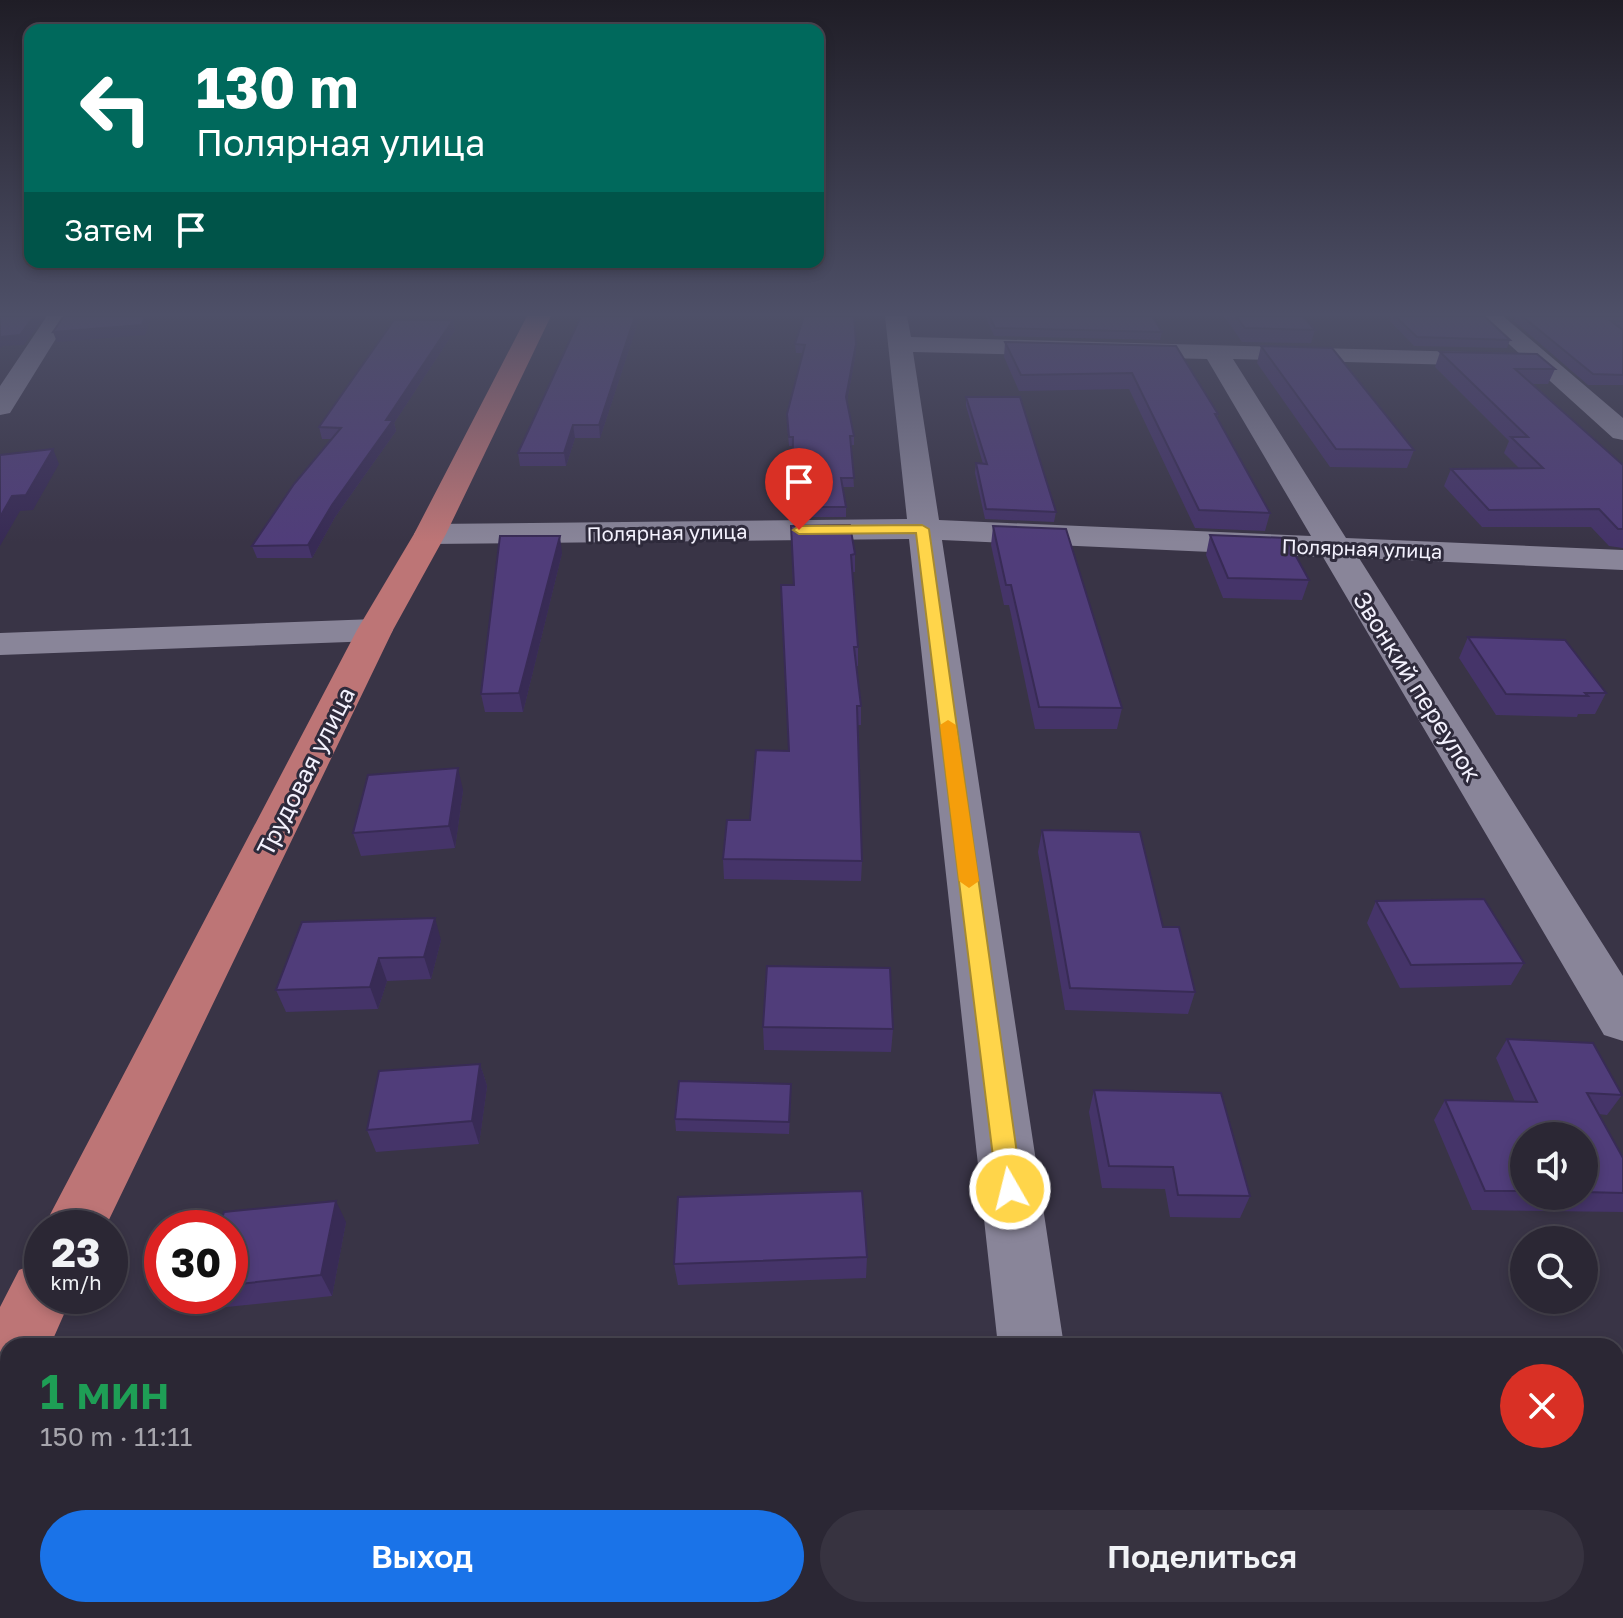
<!DOCTYPE html>
<html lang="ru">
<meta charset="utf-8">
<style>
body{margin:0;font-family:"Golos Text",sans-serif;background:#373340;color:#f1f3f6;height:100vh;display:flex;flex-direction:column;font-size:30px;white-space:nowrap}
*{box-sizing:border-box;margin:0}
p{font-size:26px;color:#a6a5ac}
.icon{flex:none;width:44px;height:44px;fill:none;stroke:currentColor;stroke-width:2;stroke-linecap:round;stroke-linejoin:round}
.map{position:relative;flex:1;overflow:hidden}
.details{position:absolute;left:0px;top:1338px;width:1624px;height:280px;display:flex;flex-direction:column;background:#2b2734;border-radius:24px 24px 0 0;box-shadow:0 4px 12px #0003,0 0 0 2px #47444f}
.details>*{flex:none}
.guide{position:absolute;left:24px;top:24px;width:800px;height:244px;border-radius:16px;box-shadow:0 4px 12px #0003,0 0 0 2px #47444f;background:#00695c;color:#fff;overflow:hidden}
.tools{position:absolute;left:1510px;top:1122px;display:grid;gap:16px}
.tools a{display:grid;place-items:center;width:88px;height:88px;border-radius:50%;background:#2b2734;box-shadow:0 4px 12px #0003,0 0 0 2px #47444f;font-size:40px}
.speed{position:absolute;left:24px;top:1210px;display:flex;gap:16px;font-size:40px;font-weight:700;text-align:center}
.speed>*{display:grid;place-content:center;width:104px;height:104px;border-radius:50%;background:#2b2734;box-shadow:0 4px 12px #0003,0 0 0 2px #47444f;line-height:1}
.speed small{font-size:20px;font-weight:400}
.speed .limit{border:12px solid #d22;background:#fff;color:#111}
.pin{position:absolute;display:grid;place-items:center;width:68px;height:68px;color:#fff;margin:-82px -34px;border-radius:50% 50% 50% 0;rotate:-45deg;box-shadow:0 0 8px #0007}
.pin .icon{rotate:45deg}
.me{position:absolute;width:88px;margin:-44px;rotate:352deg;stroke-linejoin:round;filter:drop-shadow(0 0 6px #0008)}
.turn{display:flex;align-items:center;gap:28px;height:168px;padding:0 40px;font-size:36px}
.turn .icon{width:104px;height:104px;stroke-width:2.5}
.turn b{display:block;font-size:56px;line-height:68px}
.then{display:flex;align-items:center;height:76px;padding:0 40px;background:#0003;gap:16px;font-size:30px}
.round{display:grid;place-items:center;flex:none;width:84px;height:84px;border-radius:42px;background:#373340}
.head{display:flex;align-items:center;justify-content:space-between;height:136px;padding:0 40px}
h1{font-size:48px;font-weight:600;line-height:60px;color:#1e9e55}
.action{display:flex;gap:16px;margin-top:auto;padding:16px 40px}
.action a{flex:1;height:92px;border-radius:48px;background:#1a73e8;color:#fff;font-size:32px;font-weight:600;line-height:92px;text-align:center}
.action a+a{background:#373340;color:#f1f3f6}
.map>svg:first-child{display:block}
.lines{fill:none;stroke-linecap:round;stroke-linejoin:round}
.minor{fill:#898599;fill-rule:evenodd}
.major{fill:#bd7576;fill-rule:evenodd}
.wall{fill:#453469;fill-rule:evenodd}
.shaded-wall{fill:#382b55}
.building{fill:#503d7a;stroke:#382b55;stroke-width:2}
.route{fill:#ffd54a;stroke:#a68a30;stroke-width:2}
.slow{fill:#f59e0b}
.labels{text-anchor:middle;dominant-baseline:central;stroke-width:6;stroke-linejoin:round;paint-order:stroke}
.far-street-label{font-size:20px;fill:#f3f1fd;stroke:#2e2a3b}
.street-label{font-size:24px;fill:#f3f1fd;stroke:#2e2a3b}
</style>
<div class="map">
<svg width="1623" height="1618" viewBox="0 0 1623 1618">
<rect width="100%" height="100%" fill="#393446"/>
<g class="lines">
<!-- minor -->
<path class="minor" d="M47,316h23l-60,97 -10,2v-29z
M885,316h22l4,21 595,16 4,5 -4,5 -9,3 -264,-7 113,179 277,12v20l-264,-12 264,418v65l-19,-6 -281,-478 -381,-17 122,806h-66l-89,-807 -479,5 -11,-3 -5,-7 5,-7 11,-3 477,-5zM913,352l294,7 104,177 -372,-16z
M1478,316h25l120,102v22l-10,-2z
M375,619l13,3 5,8 -5,8 -13,3 -375,14v-22z
M1027,1610h78l1,8h-78z"/>
<!-- major -->
<path class="major" d="M527,316h24l-105,218 -53,96 -288,598h-62l314,-598 57,-96z
M42,1261v35h30l-22,50h-42v30l-8,-3v-66l19,-37z"/>
</g>
<!-- wall -->
<path class="wall" d="M581,316h59l-40,122h-25l-9,28h-46l-2,-13z
M804,316l52,36 -9,49 7,35v9h-3l3,42h-11l3,20v10h-54l1,-71h-4l-2,-23 16,-70h-7l-1,-9z
M985,316h167l10,16 -2,8 -166,-4z
M1224,316h79l12,14 -4,13 -69,-1z
M1391,316h93l26,24 -3,8 -93,-2 -24,-25z
M1516,316h107v69h-35l-74,-64z
M453,320l2,10 -61,93 2,8 -61,86 -23,41h-55l-5,-12 80,-107h-10l-3,-12z
M1005,342l171,4 42,68 -1,4 53,95 -5,18 -70,-3 -66,-139 -110,2 -15,-34z
M1261,346l153,104 -7,18 -77,-1 -73,-104z
M1440,352l115,17 -7,15h-15l90,81v83l-14,-2 -18,-19h-109l-38,-41 7,-17 68,-1 -15,-15 5,-12 -74,-74z
M966,397l90,115 -2,10 -69,-3 -10,-46 1,-10 7,1 -17,-58z
M791,526l64,28v18h-3l6,75v19h-2l5,40v19h-4l5,136 -1,20 -137,-2 -1,-20 27,-39 39,-69 -8,-148 12,-18z
M993,526l129,182 -5,21h-82l-26,-124h-5l-13,-60z
M1210,535l99,45 -7,20 -79,-2 -17,-43z
M562,553l-39,159h-38l-4,-18z
M1468,637l138,56 -11,21h-17l-1,3 -81,-2 -37,-57z
M463,790l-8,58 -94,8 -8,-23z
M1042,830l121,97 32,65 -7,22 -123,-4 -27,-158z
M1376,901l148,62 -13,22 -111,3 -33,-65z
M302,922l139,18 -10,39 -44,2 -9,28 -92,3 -10,-22z
M763,1027l130,2 -2,23 -127,-2z
M1507,1039l115,56 -15,20 -9,-1 25,44v54l-151,-2 -38,-90 11,-20 70,2 -19,-44zM1524,1136h60v60h-60z
M480,1064l7,22 -8,58 -103,8 -9,-22z
M1094,1090l156,106 -10,22 -70,-1 -5,-28 -63,-1 -13,-76z
M791,1095l-2,39 -113,-3 -1,-12z
M346,1222l-14,74 -115,12 -9,-12h22v-68z
M867,1257l-1,21 -188,7 -4,-21z
M1623,1372v237h-7v-230z"/>
<!-- shaded-wall -->
<path class="shaded-wall" d="M34,316h11l-21,29 -21,1 -3,2v-11z
M145,316h7l-7,19 -88,7 -4,-10z
M635,316h5l-40,122 -1,-13z
M453,320l2,10 -61,93 2,8 -61,86 -23,41 -4,-13 24,-40 54,-85z
M856,344v8l-10,54v-9z
M573,425l2,13 -9,28 -2,-13z
M53,449l6,15 -26,46 -13,1 -20,35v-29l12,-21z
M560,536l2,17 -39,159 -4,-19z
M458,768l5,22 -8,58 -6,-22z
M435,918l6,22 -10,39 -7,-22z
M379,958l8,23 -9,28 -8,-22z
M480,1064l7,22 -8,58 -7,-23z
M336,1201l10,21 -14,74 -11,-21z"/>
<!-- building -->
<path class="building" d="M0,316h34l-14,19 -20,2z
M64,316h81l-3,9 -89,7z
M581,316h54l-36,109h-26l-9,28h-46z
M804,316h50l2,28 -10,53 8,39h-4l4,42h-13l5,29h-54l1,-70h-4l-2,-23 18,-69 -10,-1z
M989,316h163l10,16 -167,-4z
M1236,316h67l12,14 -70,-2z
M1395,316h89l26,24 -93,-3z
M1522,316h101v5h-12l12,9v45l-30,-1z
M394,320h59l-67,100h7l-61,85 -24,40 -56,1 42,-62 47,-56 -22,-1z
M1005,342l171,4 42,68h-3l55,99 -71,-3 -67,-137 -111,2z
M1261,346l71,2 82,102 -78,-1z
M1440,352l97,2 18,15h-40l108,96v64h-5l-19,-20 -110,1 -38,-41 92,-1 -32,-31h17z
M966,397h54l36,115 -70,-3 -10,-46 11,1z
M53,449l-27,46 -14,1 -12,21v-62z
M850,525l5,29 -4,1 7,92h-4l7,59h-4l5,155 -139,-2 4,-39h23l6,-70 33,1 -8,-166h13l-3,-59z
M993,526l73,3 56,179 -83,-1 -28,-122h-5z
M1210,535l76,3 23,42 -81,-2z
M500,536h60l-41,157 -38,1z
M1468,637l97,3 41,53h-21l3,3 -82,-2z
M458,768l-9,58 -96,7 15,-58z
M1042,830l98,2 23,95h16l16,65 -125,-4z
M1484,899l40,64 -113,2 -35,-64z
M435,918l-11,39 -45,1 -9,29 -94,3 26,-68z
M767,966l123,2 3,61 -130,-2z
M1507,1039l86,4 29,52 -35,-2 36,65v35l-39,-1v-56h-60v55h-39l-40,-91 92,2z
M480,1064l-8,57 -105,9 12,-59z
M679,1081l112,3 -2,38 -114,-3z
M1094,1090l127,3 29,103 -72,-1 -5,-28 -64,-1z
M862,1191l5,66 -193,7 4,-67z
M336,1201l-15,74 -91,10v-57h-11l5,-16z
M1616,1406l7,1v178l-7,-1z
M871,1615v3h-164z"/>
<!-- sky -->
<linearGradient id="sky" x2="0" y2="1"><stop stop-color="#1f1d26"/><stop offset="0.58" stop-color="#4e5068"/><stop offset="1" stop-color="#4e5068" stop-opacity="0"/></linearGradient>
<rect width="1623" height="542" fill="url(#sky)"/>
<!-- route -->
<path class="route" d="M922,525l7,4 93,660 -3,8 -9,3 -9,-3 -4,-8 -81,-656 -117,1 -6,-4 6,-4z"/>
<!-- slow -->
<path class="slow" d="M948,720l8,5 23,156 -10,7 -10,-7 -19,-156z"/>
<g class="labels">
<!-- far-street labels -->
<g class="far-street-label">
<text transform="translate(667 532) rotate(-1)">Полярная улица</text>
<text transform="translate(1362 548) rotate(2)">Полярная улица</text>
</g>
<!-- street labels -->
<g class="street-label">
<text transform="translate(1418 686) rotate(58)">Звонкий переулок</text>
<text transform="translate(305 771) rotate(-63)">Трудовая улица</text>
</g>
</g>
</svg>
<div class="tools">
<a><svg class="icon" aria-label="sound" viewBox="0 0 24 24"><path d="M4 9h4l5-4v14l-5-4H4zM17 9q2 3 0 6"/></svg></a>
<a><svg class="icon" aria-label="search" viewBox="0 0 24 24"><circle cx="10" cy="10" r="6"/><path d="M15 15l6 6"/></svg></a>
</div>
<div class="speed"><div>23<small>km/h</small></div><div class="limit">30</div></div>
<div class="pin" style="left:799px;top:530px;background:#d93025"><svg class="icon" aria-label="arrive" viewBox="0 0 24 24"><path d="M6 21V4h12l-3 4 3 4H6"/></svg></div>
<svg class="me" style="left:1010px;top:1189px" viewBox="-20 -20 40 40"><circle r="17" fill="#ffd54a" stroke="#fff" stroke-width="3"/><path d="M0-11L8 9 0 5-8 9z" fill="#fff"/></svg>
<div class="guide">
<div class="turn"><svg class="icon" aria-label="left" viewBox="0 0 24 24"><path d="M17 20v-9H6M10 6l-5 5 5 5"/></svg><div><b>130 m</b>Полярная улица</div></div>
<div class="then">Затем<svg class="icon" aria-label="arrive" viewBox="0 0 24 24"><path d="M6 21V4h12l-3 4 3 4H6"/></svg></div>
</div>
<section class="details">
<div class="head"><div><h1>1 мин</h1><p>150 m · 11:11</p></div><a class="round" style="background:#d93025;color:#fff"><svg class="icon" aria-label="close" viewBox="0 0 24 24"><path d="M6 6l12 12M18 6L6 18"/></svg></a></div>
<div class="action"><a>Выход</a><a>Поделиться</a></div>
</section>
</div>
